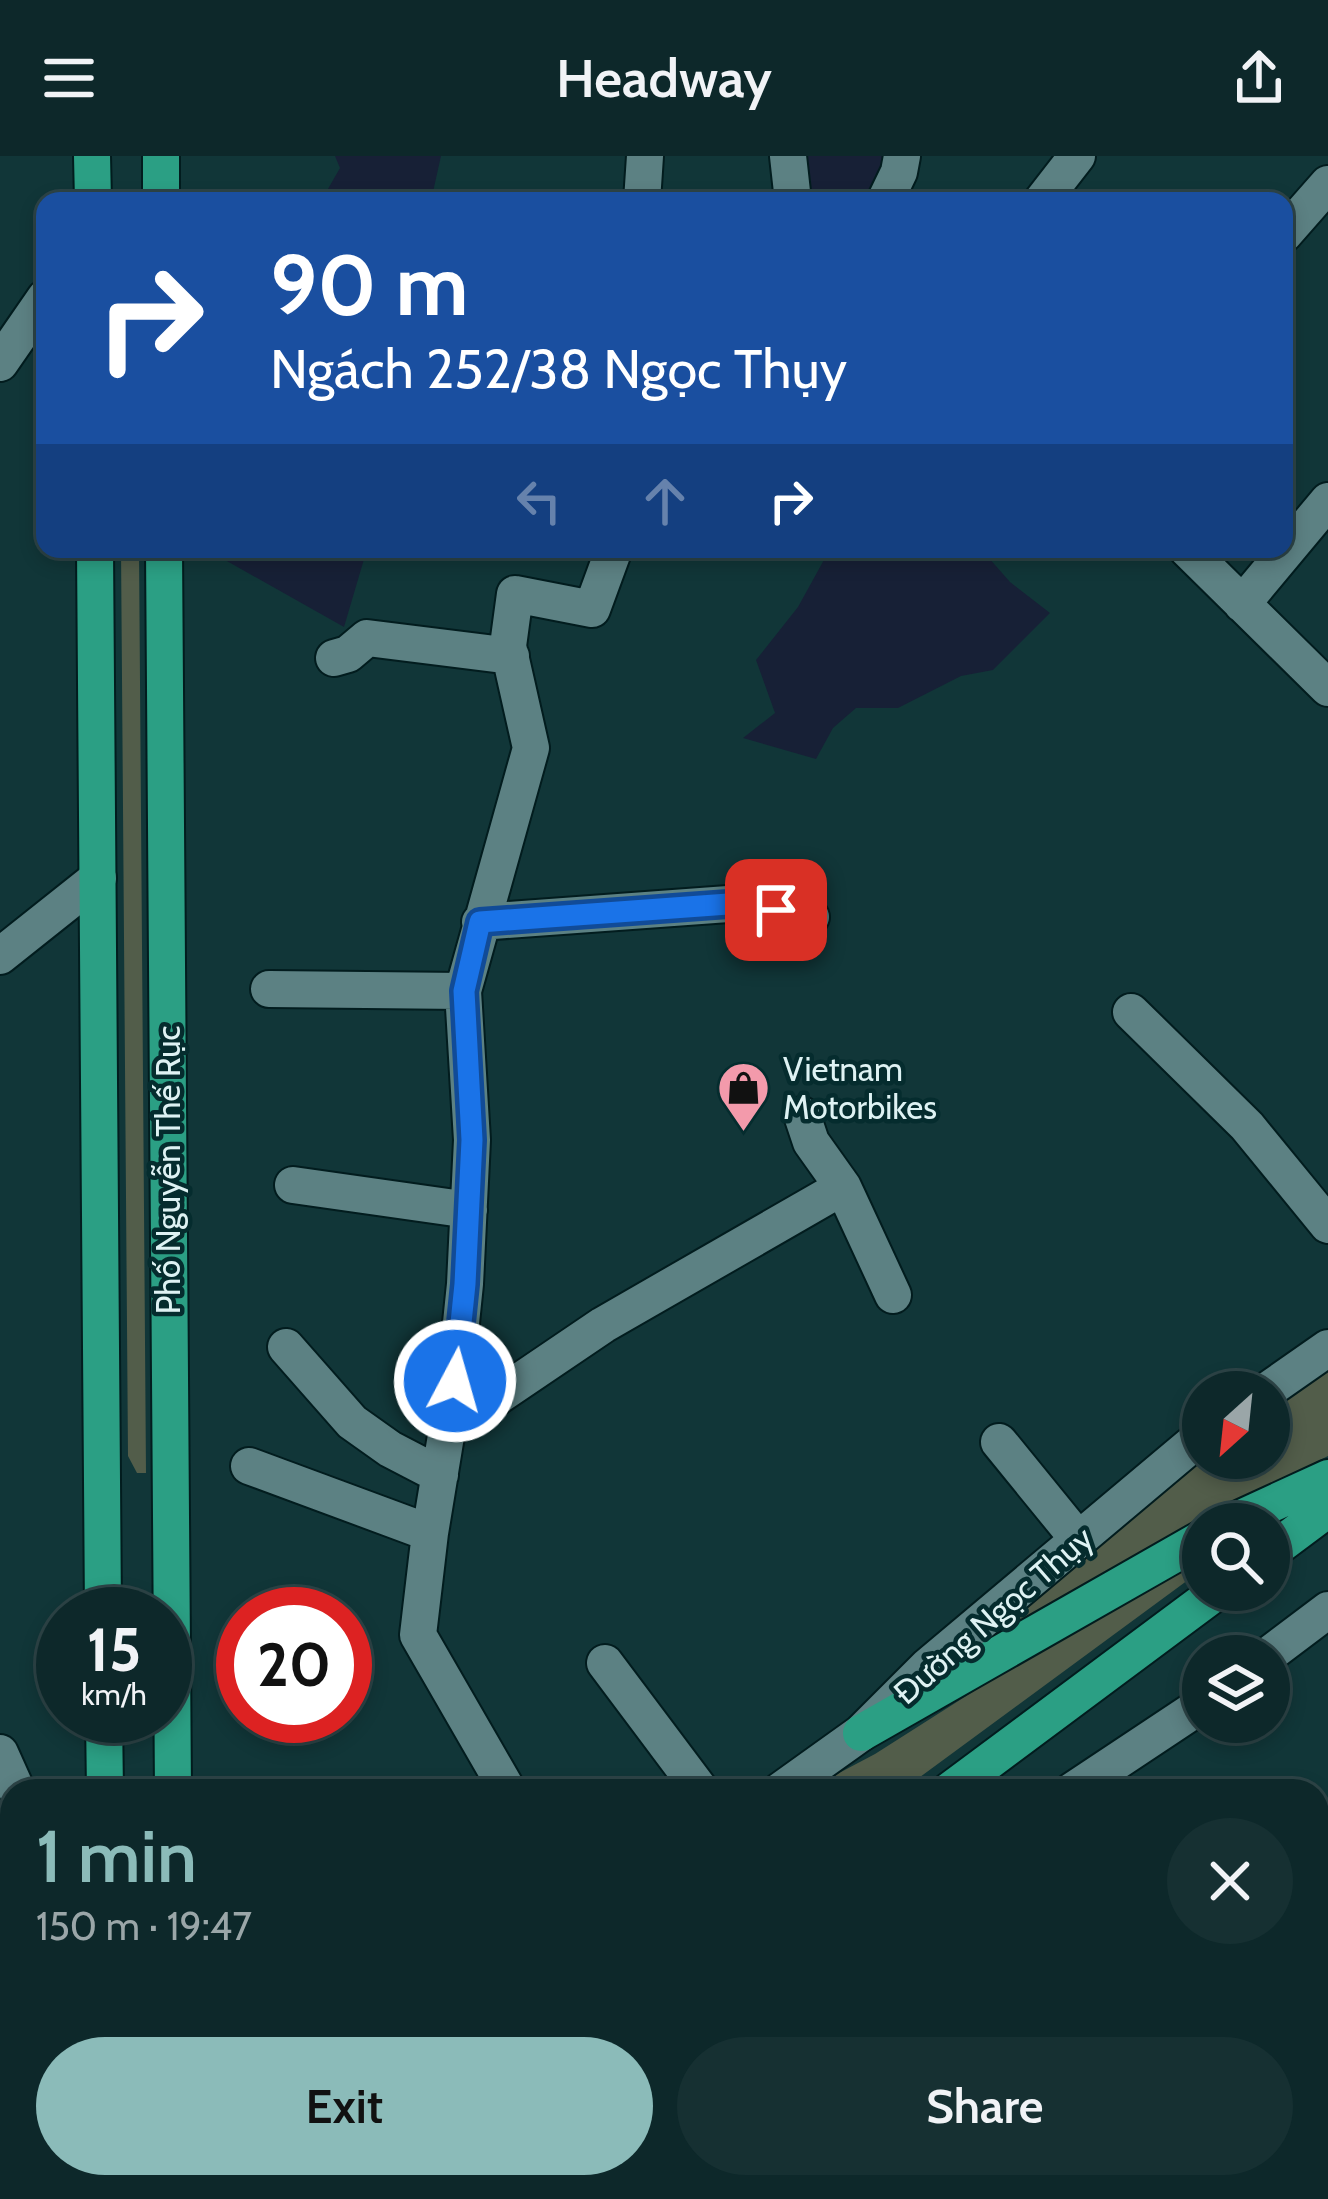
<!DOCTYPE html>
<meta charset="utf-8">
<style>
body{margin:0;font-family:Cabin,sans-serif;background:#163032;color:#f1f3f6;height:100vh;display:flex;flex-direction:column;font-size:45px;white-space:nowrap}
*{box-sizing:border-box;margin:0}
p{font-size:39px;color:#9aa6a8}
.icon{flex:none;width:66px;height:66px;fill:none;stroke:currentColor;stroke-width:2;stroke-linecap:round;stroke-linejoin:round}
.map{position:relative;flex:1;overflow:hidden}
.details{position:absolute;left:0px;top:1623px;width:1329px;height:420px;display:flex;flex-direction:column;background:#0d282a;border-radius:36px 36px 0 0;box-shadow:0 6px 18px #0003,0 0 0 3px #2d4447}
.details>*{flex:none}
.top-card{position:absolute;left:36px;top:36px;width:1257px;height:366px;border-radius:24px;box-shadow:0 6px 18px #0003,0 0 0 3px #2d4447;background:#1a4fa0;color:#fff;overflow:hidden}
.needle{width:78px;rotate:207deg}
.fabs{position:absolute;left:1182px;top:1215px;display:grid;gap:24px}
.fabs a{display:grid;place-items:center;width:108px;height:108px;border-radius:50%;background:#0d282a;box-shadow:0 6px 18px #0003,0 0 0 3px #2d4447;font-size:60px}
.speed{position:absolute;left:36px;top:1431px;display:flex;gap:24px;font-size:60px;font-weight:700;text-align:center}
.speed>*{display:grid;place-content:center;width:156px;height:156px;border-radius:50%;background:#0d282a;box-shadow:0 6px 18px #0003,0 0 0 3px #2d4447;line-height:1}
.speed small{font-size:30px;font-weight:400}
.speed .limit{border:18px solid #d22;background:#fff;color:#111}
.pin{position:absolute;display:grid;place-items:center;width:102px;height:102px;color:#fff;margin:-51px;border-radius:24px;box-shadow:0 6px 18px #0006}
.me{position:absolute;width:132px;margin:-66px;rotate:6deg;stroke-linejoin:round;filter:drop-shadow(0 0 9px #0008)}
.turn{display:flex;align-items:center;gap:42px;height:252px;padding:0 36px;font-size:54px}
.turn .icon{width:156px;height:156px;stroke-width:2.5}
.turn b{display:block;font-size:84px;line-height:102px}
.lanes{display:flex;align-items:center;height:114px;padding:0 36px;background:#0003;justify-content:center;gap:60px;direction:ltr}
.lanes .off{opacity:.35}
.round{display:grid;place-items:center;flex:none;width:126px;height:126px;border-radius:63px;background:#163032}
.head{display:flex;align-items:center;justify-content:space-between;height:204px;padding:0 36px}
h1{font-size:72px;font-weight:600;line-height:90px;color:#8bbbb9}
.cta{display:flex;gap:24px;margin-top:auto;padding:24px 36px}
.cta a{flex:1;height:138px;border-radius:72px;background:#8bbbb9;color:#111;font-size:48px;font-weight:600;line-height:138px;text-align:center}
.cta a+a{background:#163032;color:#f1f3f6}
header{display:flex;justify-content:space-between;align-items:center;height:156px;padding:0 36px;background:#0d282a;font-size:54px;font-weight:600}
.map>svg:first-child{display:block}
.green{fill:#525d4a}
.water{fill:#172036}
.building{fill:#284352}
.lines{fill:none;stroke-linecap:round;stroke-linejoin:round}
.minor-casing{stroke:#021c1e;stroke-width:40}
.major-casing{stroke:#021c1e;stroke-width:40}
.path{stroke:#769394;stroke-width:6;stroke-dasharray:3 9;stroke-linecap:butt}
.minor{stroke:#5c8183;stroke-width:36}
.major{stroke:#2b9f84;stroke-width:36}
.route-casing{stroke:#114b97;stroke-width:30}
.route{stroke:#1a73e8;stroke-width:21}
.labels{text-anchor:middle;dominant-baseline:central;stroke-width:9;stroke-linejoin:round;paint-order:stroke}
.poi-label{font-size:33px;fill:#def2f3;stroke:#052c2e;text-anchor:start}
.street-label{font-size:33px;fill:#def2f3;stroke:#052c2e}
</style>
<header><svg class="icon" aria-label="menu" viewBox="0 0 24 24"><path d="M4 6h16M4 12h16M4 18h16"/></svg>Headway<svg class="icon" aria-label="share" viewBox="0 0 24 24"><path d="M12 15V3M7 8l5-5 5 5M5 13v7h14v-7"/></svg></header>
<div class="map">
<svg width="1328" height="2043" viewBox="0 0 1328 2043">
<rect width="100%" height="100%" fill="#113638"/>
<!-- green -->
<path class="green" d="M121,393h18l7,924h-9l-9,-17z
M1328,1210v90l-42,21 -318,188 -1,-19 236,-188h66v-52z
M1203,1394v19l-302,222h-96l70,-37 209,-133z
M40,2031h123l-3,12h-126z
M346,2031h231l-21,12h-243z"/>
<!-- water -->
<path class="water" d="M335,0h106l-10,45h-110l19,-33z
M805,0h87l-17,39 -8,6h-46l-17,-10z
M222,393h145l-23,78 -126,-71z
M830,393h151l29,33 40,31 -57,57 -32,6 -63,32h-42l-23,20 -17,31 -73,-21 32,-25 -19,-53 42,-53z
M1328,1850v186l-3,3 -8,-11v-173z"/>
<!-- building -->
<path class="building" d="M916,2031h36l7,12h-63z
M1080,2031h43l8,7 -5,5h-58z"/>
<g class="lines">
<defs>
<path id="minor" d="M788,0l5,45
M642,45l3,-45
M885,45l14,-29 3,-16
M1042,45l35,-45
M1284,78l44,-50
M0,207l45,-65
M1187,393l141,139
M1242,448l86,-103
M334,502l14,-4 19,-16 144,18
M480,766l262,-19 69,14
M0,800l98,-78
M269,833l194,2
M1131,856l116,114 81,99
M293,1029l176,25
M843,1031l50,108
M286,1191l66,75 38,27 50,26
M1265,1236l63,-44
M448,1274l155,-105 240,-138 -32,-45 -9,-27
M999,1286l79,97
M249,1310l181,67
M1267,1500l61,-46
M605,1507l96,128
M0,1597l17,38
M508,1635l-90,-156 12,-102 25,-152 10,-97 7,-144 -9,-149 68,-243 -23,-102 7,-52 77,15 22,-60
M780,1635l81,-58 67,-67 275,-231
M1072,1635l131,-87
M832,2031l10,12
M274,2043l12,-12"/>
<path id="major" d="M92,0l1,45
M161,0v45
M95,393l8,1065
M164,393l9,1242
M1228,1368l100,-46
M1269,1397l59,-44
M104,1560l1,75
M861,1577l342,-195
M949,1635l270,-201
M0,1817l12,-10
M0,1909l12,-17
M0,2038l12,-27
M190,2043l5,-12"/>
</defs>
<!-- minor casing -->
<use href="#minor" class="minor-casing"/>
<!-- major casing -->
<use href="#major" class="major-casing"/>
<!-- path -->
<path class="path" d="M463,2031l2,12"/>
<!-- minor -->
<use href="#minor" class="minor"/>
<!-- major -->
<use href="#major" class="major"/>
</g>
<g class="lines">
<defs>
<path id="route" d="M455,1225l10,-97 7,-144 -8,-149 16,-69 262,-19 34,7"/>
</defs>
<!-- route casing -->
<use href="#route" class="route-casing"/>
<!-- route -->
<use href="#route" class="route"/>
</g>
<!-- icons -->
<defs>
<symbol id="shop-pin" viewBox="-11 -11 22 30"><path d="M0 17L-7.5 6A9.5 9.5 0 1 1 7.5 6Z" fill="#f39aab" stroke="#052c2e"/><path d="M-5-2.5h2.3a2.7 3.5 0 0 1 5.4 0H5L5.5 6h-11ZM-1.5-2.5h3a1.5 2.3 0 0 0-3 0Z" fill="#111"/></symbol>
</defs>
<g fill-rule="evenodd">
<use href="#shop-pin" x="714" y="902" width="59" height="81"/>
</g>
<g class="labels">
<!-- poi labels -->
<g class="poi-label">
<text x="783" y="913">Vietnam<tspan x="783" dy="38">Motorbikes</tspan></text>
</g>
<!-- street labels -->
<g class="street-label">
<text transform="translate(168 1014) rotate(-90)">Phố Nguyễn Thế Rục</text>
<text transform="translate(993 1459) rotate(-41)">Đường Ngọc Thụy</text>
</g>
</g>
</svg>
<div class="fabs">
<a><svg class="needle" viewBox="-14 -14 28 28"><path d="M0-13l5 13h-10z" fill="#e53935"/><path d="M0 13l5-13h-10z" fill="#9aa6a8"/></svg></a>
<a><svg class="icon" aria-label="search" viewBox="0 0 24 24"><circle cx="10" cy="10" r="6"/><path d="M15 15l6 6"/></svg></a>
<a><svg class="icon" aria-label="layers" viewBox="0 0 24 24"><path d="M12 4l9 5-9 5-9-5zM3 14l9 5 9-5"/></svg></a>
</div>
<div class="speed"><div>15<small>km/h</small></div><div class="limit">20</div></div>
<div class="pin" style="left:776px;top:754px;background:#d93025"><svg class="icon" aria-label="arrive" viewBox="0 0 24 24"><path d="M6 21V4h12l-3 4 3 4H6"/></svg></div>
<svg class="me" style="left:455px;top:1225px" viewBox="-20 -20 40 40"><circle r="17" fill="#1a73e8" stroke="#fff" stroke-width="3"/><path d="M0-11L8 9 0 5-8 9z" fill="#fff"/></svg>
<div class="top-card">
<div class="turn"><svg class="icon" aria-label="right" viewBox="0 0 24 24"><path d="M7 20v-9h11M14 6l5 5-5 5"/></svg><div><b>90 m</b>Ngách 252/38 Ngọc Thụy</div></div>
<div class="lanes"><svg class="icon off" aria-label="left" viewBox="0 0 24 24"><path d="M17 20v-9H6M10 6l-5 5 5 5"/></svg><svg class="icon off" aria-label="ahead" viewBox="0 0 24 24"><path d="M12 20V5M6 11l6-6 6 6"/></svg><svg class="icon" aria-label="right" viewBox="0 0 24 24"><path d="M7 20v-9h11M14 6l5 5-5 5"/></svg></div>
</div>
<section class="details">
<div class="head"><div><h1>1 min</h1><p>150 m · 19:47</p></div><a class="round"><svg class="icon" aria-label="close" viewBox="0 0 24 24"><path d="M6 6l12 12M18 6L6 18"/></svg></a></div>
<div class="cta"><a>Exit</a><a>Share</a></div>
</section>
</div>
